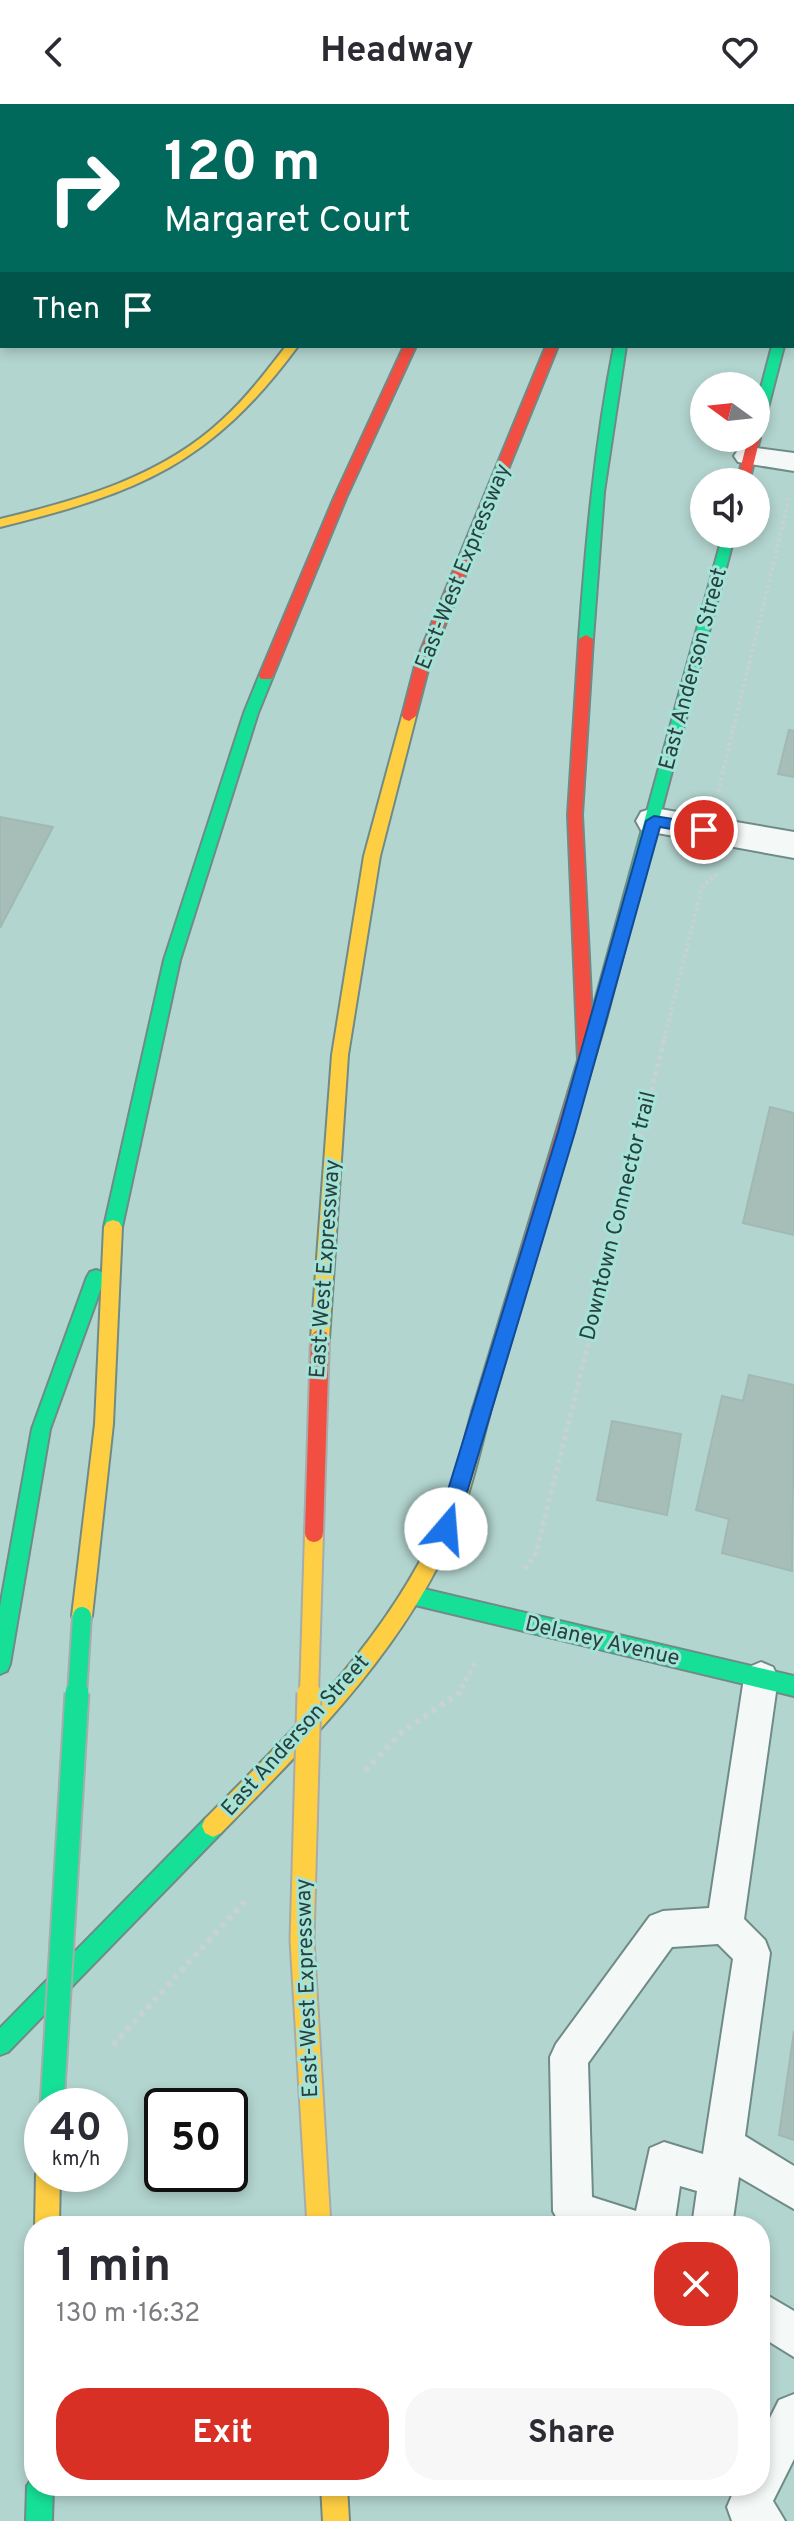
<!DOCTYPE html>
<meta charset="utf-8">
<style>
body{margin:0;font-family:Overpass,sans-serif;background:#f7f7f7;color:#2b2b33;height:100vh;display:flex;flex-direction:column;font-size:30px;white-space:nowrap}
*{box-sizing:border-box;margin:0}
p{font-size:26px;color:#7c7c81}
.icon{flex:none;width:44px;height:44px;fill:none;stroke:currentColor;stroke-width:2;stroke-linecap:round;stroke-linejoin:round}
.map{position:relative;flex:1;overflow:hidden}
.panel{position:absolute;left:24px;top:2112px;width:746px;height:280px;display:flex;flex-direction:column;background:#fff;border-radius:32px;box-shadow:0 4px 12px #0003}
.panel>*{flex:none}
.hud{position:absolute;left:0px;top:0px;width:794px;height:244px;box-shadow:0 4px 12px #0003;background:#00695c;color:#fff;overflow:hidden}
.needle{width:52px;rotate:285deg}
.buttons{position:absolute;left:690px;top:268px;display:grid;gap:16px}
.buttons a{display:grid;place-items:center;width:80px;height:80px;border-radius:50%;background:#fff;box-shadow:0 4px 12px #0003;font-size:40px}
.speed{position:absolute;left:24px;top:1984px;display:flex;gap:16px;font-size:40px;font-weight:700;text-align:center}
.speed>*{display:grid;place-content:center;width:104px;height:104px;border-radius:50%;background:#fff;box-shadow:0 4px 12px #0003;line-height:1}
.speed small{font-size:20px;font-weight:400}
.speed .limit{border:4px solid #111;border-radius:12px;background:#fff;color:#111}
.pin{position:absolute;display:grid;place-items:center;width:68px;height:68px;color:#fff;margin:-34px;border:4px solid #fff;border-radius:50%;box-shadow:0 2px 8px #0007}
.me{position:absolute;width:88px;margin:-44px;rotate:18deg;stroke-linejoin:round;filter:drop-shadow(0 0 6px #0008)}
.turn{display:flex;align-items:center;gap:28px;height:168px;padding:0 32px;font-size:36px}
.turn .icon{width:104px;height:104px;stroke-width:2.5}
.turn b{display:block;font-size:56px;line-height:68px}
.then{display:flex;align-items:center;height:76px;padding:0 32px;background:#0003;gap:16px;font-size:30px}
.round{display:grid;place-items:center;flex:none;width:84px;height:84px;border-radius:32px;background:#f7f7f7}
.overview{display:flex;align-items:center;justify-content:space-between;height:136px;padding:0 32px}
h1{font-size:48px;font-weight:700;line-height:60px}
.cta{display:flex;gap:16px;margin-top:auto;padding:16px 32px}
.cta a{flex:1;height:92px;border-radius:32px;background:#d93025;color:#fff;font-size:32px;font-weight:700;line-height:92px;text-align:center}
.cta a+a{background:#f7f7f7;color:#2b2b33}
header{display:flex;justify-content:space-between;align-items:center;height:104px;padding:0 32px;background:#fff;font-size:36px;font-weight:700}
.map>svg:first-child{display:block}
.building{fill:#a6beb7;stroke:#a0b9b2;stroke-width:2}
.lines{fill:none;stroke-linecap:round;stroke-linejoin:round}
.lane-casing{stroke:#708b87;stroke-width:4}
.street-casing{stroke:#708b87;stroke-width:4}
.fast-casing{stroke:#708b87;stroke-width:4}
.slow-casing{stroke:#708b87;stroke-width:4}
.jam-casing{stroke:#708b87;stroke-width:4}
.path-far3{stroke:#c7d2d1;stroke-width:3;stroke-dasharray:3 3;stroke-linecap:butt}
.path-far2{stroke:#c7d2d1;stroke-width:4;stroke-dasharray:3 3;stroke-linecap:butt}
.path-far1{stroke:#c7d2d1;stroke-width:5;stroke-dasharray:4 4;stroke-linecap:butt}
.path{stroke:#c7d2d1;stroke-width:6;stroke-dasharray:5 5;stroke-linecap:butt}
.lane{fill:#f4f9f8;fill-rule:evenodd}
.street{fill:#f4f9f8;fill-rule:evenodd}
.fast{fill:#16e098;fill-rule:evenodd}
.slow{fill:#ffcf43;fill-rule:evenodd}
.jam{fill:#f24e42;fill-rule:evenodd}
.fast-bridge-far1-casing{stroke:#a5acab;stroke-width:22;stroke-linecap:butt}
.fast-bridge-casing{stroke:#a5acab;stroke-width:27;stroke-linecap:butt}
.slow-bridge-far1-casing{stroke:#a5acab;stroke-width:22;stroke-linecap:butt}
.slow-bridge-casing{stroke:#a5acab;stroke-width:27;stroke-linecap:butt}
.jam-bridge-casing{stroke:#a5acab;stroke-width:22;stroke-linecap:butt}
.fast-bridge-far1{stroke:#16e098;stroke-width:18}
.fast-bridge{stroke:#16e098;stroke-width:23}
.slow-bridge-far1{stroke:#ffcf43;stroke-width:18}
.slow-bridge{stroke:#ffcf43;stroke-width:23}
.jam-bridge{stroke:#f24e42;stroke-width:18}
.route{fill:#1a73e8;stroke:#114b97;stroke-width:2}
.labels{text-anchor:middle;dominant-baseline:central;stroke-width:6;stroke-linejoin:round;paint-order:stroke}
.street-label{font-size:22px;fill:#28413d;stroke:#a5e3d9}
</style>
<header><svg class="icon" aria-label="back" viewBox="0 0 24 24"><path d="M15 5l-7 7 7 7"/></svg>Headway<svg class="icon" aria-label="heart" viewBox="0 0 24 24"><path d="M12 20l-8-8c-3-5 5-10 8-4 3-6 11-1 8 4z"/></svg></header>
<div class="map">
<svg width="794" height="2417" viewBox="0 0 794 2417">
<rect width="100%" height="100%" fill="#b3d5cf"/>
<!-- building -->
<path class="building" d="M0,0h87l-85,2v65z
M789,626l5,1v46l-16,-3z
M0,713l53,10 -53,101z
M770,1003l24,6v122l-51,-12z
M749,1271l45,10 -2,186 -70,-18 7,-34 -33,-9 26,-114 21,5z
M612,1317l69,13 -14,81 -70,-15z
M794,1927v109l-15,-5z"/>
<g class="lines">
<defs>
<path id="lane" d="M0,94h2v10h-2z
M761,1558l12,5 5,11 -34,241 21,21 5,13 -25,183 49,30v43l-55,-32 -7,49h-40l5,-35 -17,-5 -6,40h-113l-8,-15 -3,-154 6,-13 94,-128 13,-5 46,-3 35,-230 5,-11zM718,1840l15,15 -30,195 -39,-12 -14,6 -14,63 -44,-14 -4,-134 84,-116z
M760,2187l34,20v46l-34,-21z
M794,2290v65l-21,42 12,20h-53l-5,-14 9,-21h24v-48l19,-38z"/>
<path id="street" d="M749,343l45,6v18l-56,-9 -4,-6 4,-6z
M654,704l140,24v26l-153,-28 -5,-9 5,-9z"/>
<path id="fast" d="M614,242h12l-22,146 -11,147 -7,4 -7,-4c7,-98 16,-196 35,-293z
M772,242h12l-22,85 -6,4v-28z
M723,430h12l-130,489 -8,6 -8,-6z
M266,567l7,5 -15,37 -78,247 -58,267 -3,5h-12l-3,-5 60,-267 80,-247 15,-37z
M96,1166l6,2 3,5 -55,152 -40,235 -3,7 -7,3v-67l32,-178 55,-152 3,-5z
M411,1482l383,90v20l-383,-92 -7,-3 -3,-6 3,-6z
M213,1711l8,4 3,7 -3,7 -213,219 -8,3v-27l205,-209z
M34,2372v10h19l-1,35h-26l1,-35z"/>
<path id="slow" d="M286,242h12c-87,118 -159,147 -298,181v-8c79,-19 161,-42 222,-99 24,-22 44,-48 64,-74z
M409,607l7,5 -36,140 -32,199 -19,284 -3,5 -6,3 -6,-3 -3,-5 21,-284 32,-199 38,-140z
M113,1116l6,2 3,5 -9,197 -21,192 -3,7 -7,2 -7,-2 -3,-7 23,-192 9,-197 3,-5z
M481,1300l7,2 2,6c-10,39 -19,80 -35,118 -51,120 -145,212 -234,303l-8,4 -8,-4 -3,-7 3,-7c87,-88 179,-176 231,-290 17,-37 25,-78 36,-117l2,-6z
M42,2061v9h18l-1,52h-24l1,-52z
M321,2382h26l2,35h-26z"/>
<path id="jam" d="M404,242h12l-70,152 -73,178 -2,3h-10l-2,-3 75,-178z
M546,242h12l-128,316 -14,54 -7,5 -5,-2 -2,-3 14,-54z
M756,331l4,3 -11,44h-12l11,-44h8z
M586,531l7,4 -11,176 10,203 11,1 2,4 -115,389 -2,6 -7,2 -7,-2 -2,-6 106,-352 -10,-245 11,-176z"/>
</defs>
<!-- lane casing -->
<use href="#lane" class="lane-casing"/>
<!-- street casing -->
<use href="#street" class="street-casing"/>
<!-- fast casing -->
<use href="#fast" class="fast-casing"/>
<!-- slow casing -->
<use href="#slow" class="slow-casing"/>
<!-- jam casing -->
<use href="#jam" class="jam-casing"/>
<!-- path-far3 -->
<path class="path-far3" d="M784,414l5,-20"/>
<!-- path-far2 -->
<path class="path-far2" d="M718,688l67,-276
M664,935l38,-152 15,-13"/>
<!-- path-far1 -->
<path class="path-far1" d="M525,1465l11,-16 129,-516
M458,1591l17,-32"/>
<!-- path -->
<path class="path" d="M365,1667l37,-39 57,-39
M113,1941l134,-146"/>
<!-- lane -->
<use href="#lane" class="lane"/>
<!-- street -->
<use href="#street" class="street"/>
<!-- fast -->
<use href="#fast" class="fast"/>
<!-- slow -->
<use href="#slow" class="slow"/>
<!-- jam -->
<use href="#jam" class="jam"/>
<defs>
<path id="fast-bridge-far1" d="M77,1591l5,-79"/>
<path id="fast-bridge" d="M52,2002l25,-413"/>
<path id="slow-bridge-far1" d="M309,1591l5,-162"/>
<path id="slow-bridge" d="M309,1589l-7,247 17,286"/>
<path id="jam-bridge" d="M314,1429l6,-194"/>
</defs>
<!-- fast-bridge-far1 casing -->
<use href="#fast-bridge-far1" class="fast-bridge-far1-casing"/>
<!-- fast-bridge casing -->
<use href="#fast-bridge" class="fast-bridge-casing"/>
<!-- slow-bridge-far1 casing -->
<use href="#slow-bridge-far1" class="slow-bridge-far1-casing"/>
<!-- slow-bridge casing -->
<use href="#slow-bridge" class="slow-bridge-casing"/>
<!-- jam-bridge casing -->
<use href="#jam-bridge" class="jam-bridge-casing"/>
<!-- fast-bridge-far1 -->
<use href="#fast-bridge-far1" class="fast-bridge-far1"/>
<!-- fast-bridge -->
<use href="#fast-bridge" class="fast-bridge"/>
<!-- slow-bridge-far1 -->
<use href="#slow-bridge-far1" class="slow-bridge-far1"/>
<!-- slow-bridge -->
<use href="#slow-bridge" class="slow-bridge"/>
<!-- jam-bridge -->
<use href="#jam-bridge" class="jam-bridge"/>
</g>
<!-- route -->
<path class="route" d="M654,712l50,8 7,6 -7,5 -44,-8 -85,305 -119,397 -10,9 -10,-9 122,-397 88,-311z"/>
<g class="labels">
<!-- street labels -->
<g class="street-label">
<text transform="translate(464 463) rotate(-68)">East-West Expressway</text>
<text transform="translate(694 565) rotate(-75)">East Anderson Street</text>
<text transform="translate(619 1112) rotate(-76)">Downtown Connector trail</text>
<text transform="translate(326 1165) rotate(-86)">East-West Expressway</text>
<text transform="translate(602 1538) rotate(13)">Delaney Avenue</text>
<text transform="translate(296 1632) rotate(-48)">East Anderson Street</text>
<text transform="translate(308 1884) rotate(-92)">East-West Expressway</text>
</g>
</g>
</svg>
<div class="buttons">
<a><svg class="needle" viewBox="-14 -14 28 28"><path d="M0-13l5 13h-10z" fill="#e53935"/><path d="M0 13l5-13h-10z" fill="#7c7c81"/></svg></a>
<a><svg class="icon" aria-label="sound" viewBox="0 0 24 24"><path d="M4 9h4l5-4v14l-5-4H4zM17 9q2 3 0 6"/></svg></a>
</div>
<div class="speed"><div>40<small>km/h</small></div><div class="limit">50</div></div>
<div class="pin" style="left:704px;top:726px;background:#d93025"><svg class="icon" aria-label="arrive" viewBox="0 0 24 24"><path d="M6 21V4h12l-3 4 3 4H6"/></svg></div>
<svg class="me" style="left:446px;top:1425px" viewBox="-20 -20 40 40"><circle r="19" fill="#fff"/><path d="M0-13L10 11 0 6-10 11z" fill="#1a73e8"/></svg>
<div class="hud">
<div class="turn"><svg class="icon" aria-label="right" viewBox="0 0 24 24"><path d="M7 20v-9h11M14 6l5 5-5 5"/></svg><div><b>120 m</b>Margaret Court</div></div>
<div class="then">Then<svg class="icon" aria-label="arrive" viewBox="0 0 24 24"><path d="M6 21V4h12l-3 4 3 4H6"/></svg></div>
</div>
<section class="panel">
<div class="overview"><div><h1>1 min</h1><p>130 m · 16:32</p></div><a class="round" style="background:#d93025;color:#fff"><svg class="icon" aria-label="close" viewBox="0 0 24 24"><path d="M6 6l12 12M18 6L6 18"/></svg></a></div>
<div class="cta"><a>Exit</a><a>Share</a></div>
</section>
</div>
